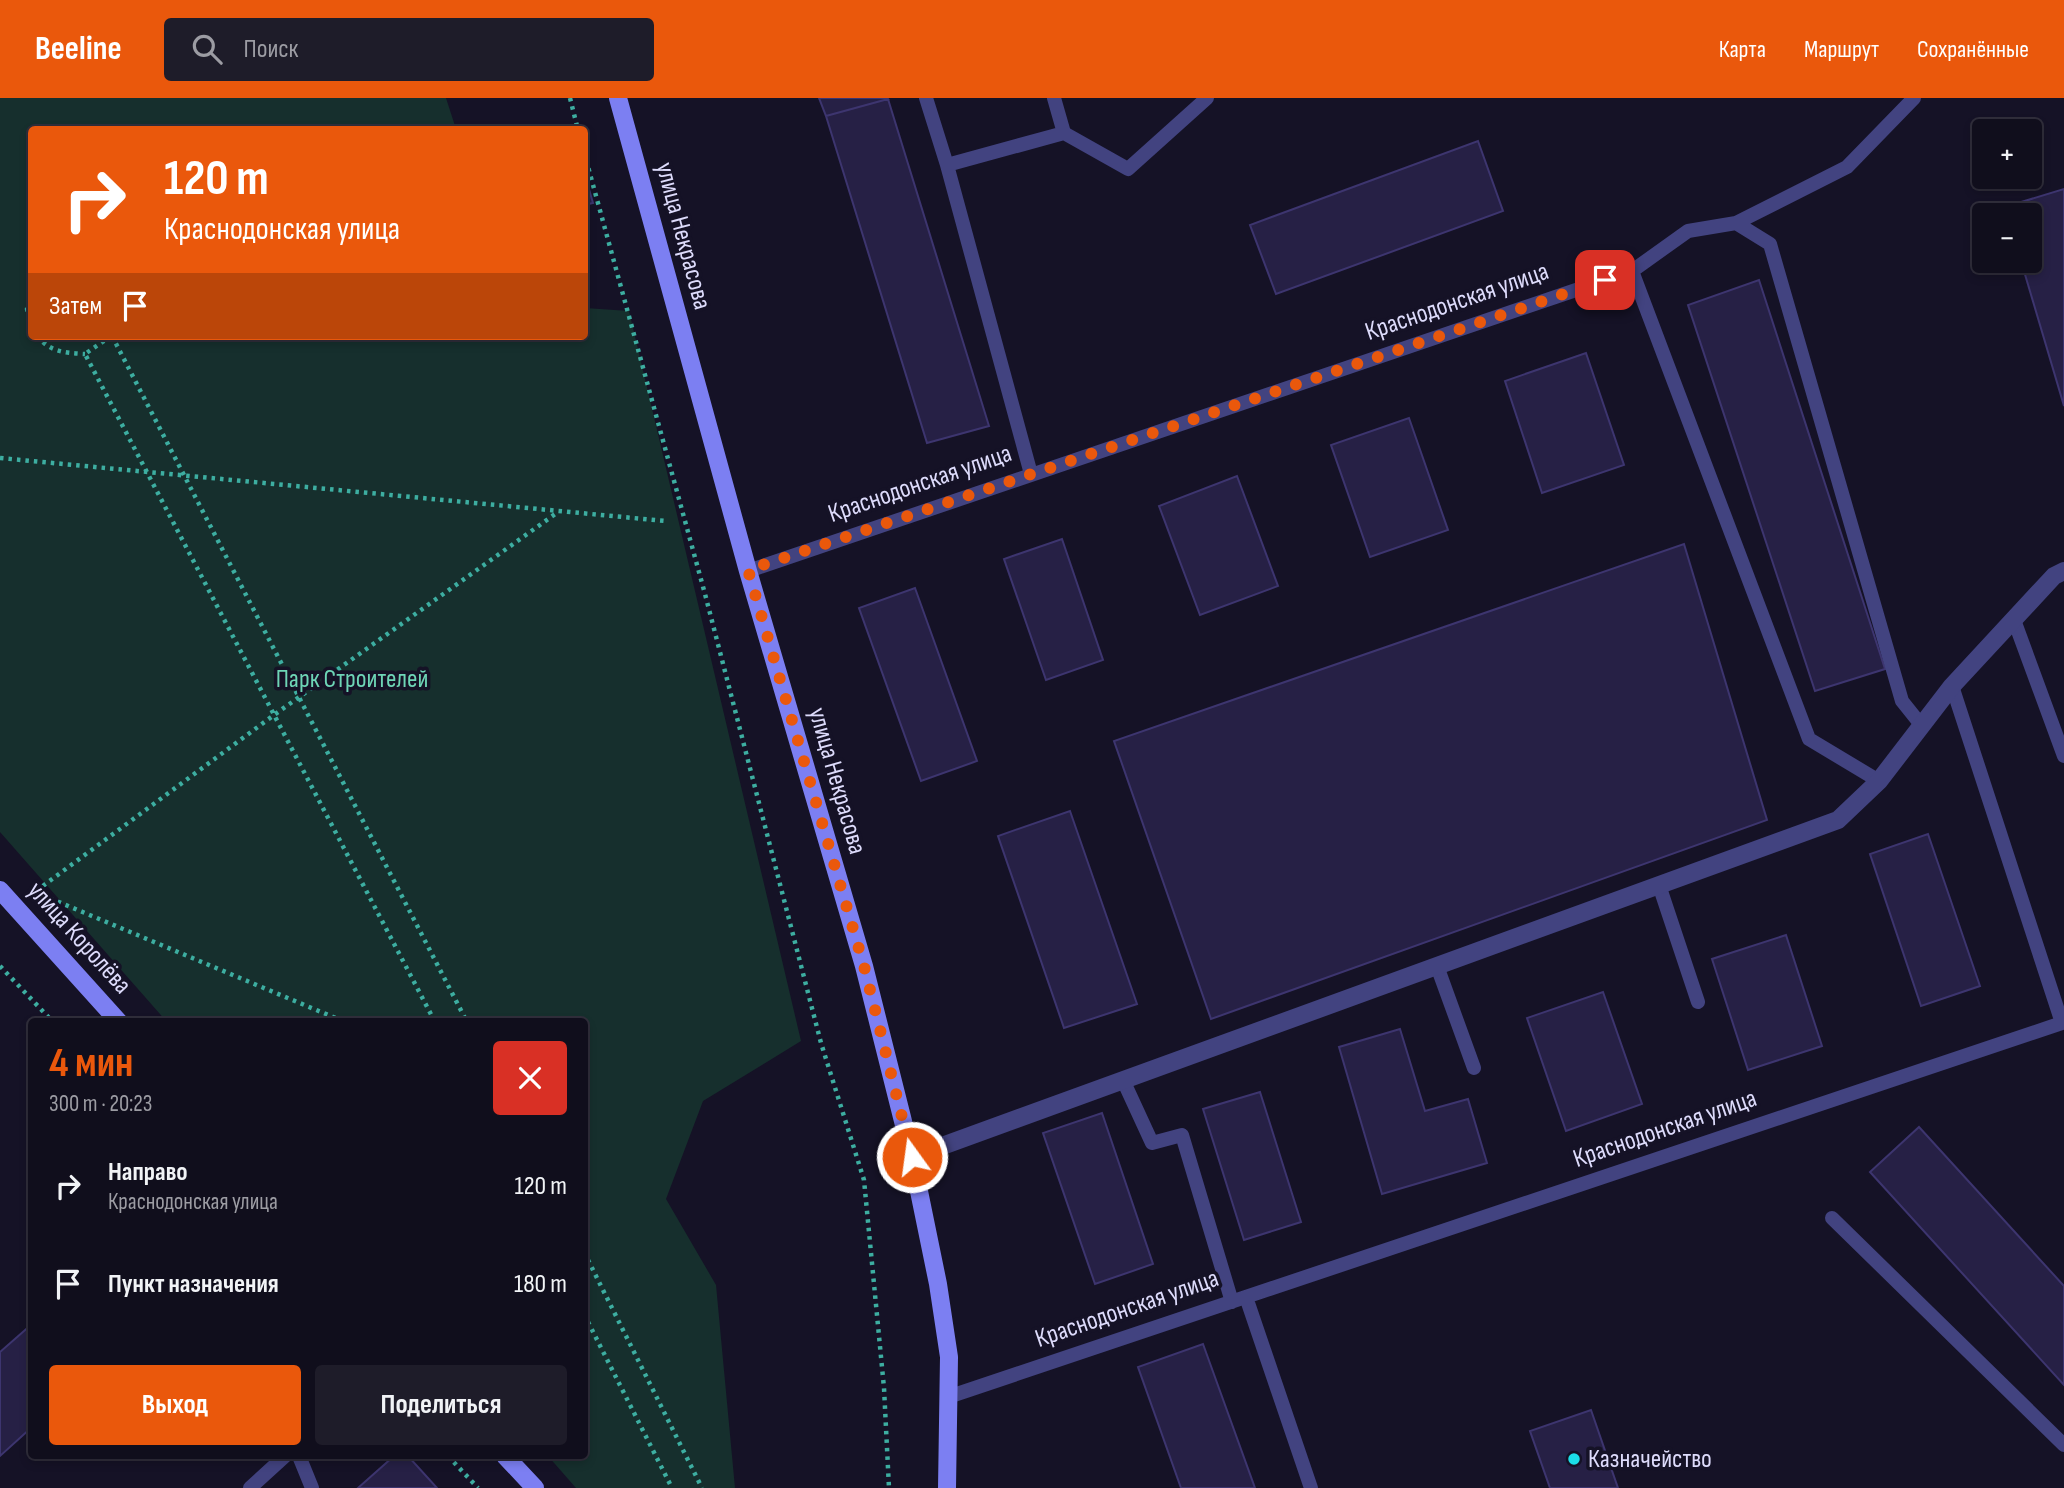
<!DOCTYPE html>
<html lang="ru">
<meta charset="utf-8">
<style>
body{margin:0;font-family:"Sofia Sans Condensed",sans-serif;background:#1e1c29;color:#f1f3f6;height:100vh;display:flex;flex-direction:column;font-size:26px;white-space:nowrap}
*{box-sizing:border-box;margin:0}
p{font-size:23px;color:#9c9ca3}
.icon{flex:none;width:38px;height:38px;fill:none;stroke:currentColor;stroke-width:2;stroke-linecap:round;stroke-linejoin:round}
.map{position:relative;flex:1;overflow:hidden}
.drawer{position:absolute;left:28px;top:920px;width:560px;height:441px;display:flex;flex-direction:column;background:#100e1c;border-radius:7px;box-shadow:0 4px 10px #0003,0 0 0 2px #302e3b}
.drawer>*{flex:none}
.hud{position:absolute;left:28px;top:28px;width:560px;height:214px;border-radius:7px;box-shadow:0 4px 10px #0003,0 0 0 2px #302e3b;background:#ea580c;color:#fff;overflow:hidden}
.tools{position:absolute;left:1972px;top:21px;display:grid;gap:14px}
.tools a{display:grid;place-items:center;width:70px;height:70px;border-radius:7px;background:#100e1c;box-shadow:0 4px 10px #0003,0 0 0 2px #302e3b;font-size:35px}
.pin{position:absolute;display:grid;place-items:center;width:60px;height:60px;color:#fff;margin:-30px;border-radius:14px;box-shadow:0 4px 10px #0006}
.me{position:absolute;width:77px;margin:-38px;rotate:346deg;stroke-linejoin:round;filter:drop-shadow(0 0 5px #0008)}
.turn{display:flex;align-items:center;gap:24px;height:147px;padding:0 21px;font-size:32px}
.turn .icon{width:91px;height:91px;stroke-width:2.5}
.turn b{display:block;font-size:49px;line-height:60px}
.then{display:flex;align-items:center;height:66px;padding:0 21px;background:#0003;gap:14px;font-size:26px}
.round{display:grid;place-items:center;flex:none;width:74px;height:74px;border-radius:7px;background:#1e1c29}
.summary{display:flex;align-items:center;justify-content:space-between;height:119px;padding:0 21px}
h1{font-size:42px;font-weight:700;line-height:52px;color:#ea580c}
.action{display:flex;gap:14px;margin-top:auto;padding:14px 21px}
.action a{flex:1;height:80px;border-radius:7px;background:#ea580c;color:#fff;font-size:28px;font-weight:700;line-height:80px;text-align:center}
.action a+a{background:#1e1c29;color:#f1f3f6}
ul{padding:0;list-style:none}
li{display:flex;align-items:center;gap:21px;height:98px;padding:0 21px}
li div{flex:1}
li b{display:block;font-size:26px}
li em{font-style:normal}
header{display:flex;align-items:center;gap:42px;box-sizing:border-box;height:98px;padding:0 35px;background:#ea580c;color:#fff}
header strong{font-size:33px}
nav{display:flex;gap:38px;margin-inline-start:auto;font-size:24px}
.search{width:490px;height:63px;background:#1e1c29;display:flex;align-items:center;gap:18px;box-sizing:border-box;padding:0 24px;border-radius:7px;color:#9c9ca3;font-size:26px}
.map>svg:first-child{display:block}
.green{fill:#162f2d}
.building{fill:#262045;stroke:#3d356f;stroke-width:2}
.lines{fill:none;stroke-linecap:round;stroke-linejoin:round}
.path{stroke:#3daea1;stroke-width:4.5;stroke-dasharray:3.5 5;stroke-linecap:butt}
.lane{stroke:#424380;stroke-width:14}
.street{stroke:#424380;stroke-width:18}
.secondary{stroke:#7c7ff2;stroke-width:18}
.route{stroke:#ea580c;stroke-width:12;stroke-dasharray:0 21.6}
.poi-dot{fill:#1bdee8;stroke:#151226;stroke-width:2.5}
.labels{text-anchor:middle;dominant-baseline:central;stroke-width:7;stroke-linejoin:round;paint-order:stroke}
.street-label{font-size:26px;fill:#dddbfb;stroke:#151226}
.park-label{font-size:26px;fill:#6ed5b6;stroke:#151226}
.poi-label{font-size:26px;fill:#dddbfb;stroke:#151226;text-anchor:start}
</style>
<header>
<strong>Beeline</strong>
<div class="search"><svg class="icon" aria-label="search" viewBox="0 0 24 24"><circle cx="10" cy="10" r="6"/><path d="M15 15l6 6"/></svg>Поиск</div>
<nav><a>Карта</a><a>Маршрут</a><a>Сохранённые</a></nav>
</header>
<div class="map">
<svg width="2064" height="1390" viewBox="0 0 2064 1390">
<rect width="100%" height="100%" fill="#151226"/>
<!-- green -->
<path class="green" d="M0,0h446l10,31 -424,1v206h552l1,-28 44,3 172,730 -98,60 -37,98 50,86 19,203h-159l-28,-32h36v-434h-417l-167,-190z"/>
<!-- building -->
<path class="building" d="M819,0h68l1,1 -62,17z
M888,1l101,327 -62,17 -101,-327z
M1478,43l25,70 -227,83 -26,-69z
M584,74l9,31 -9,2z
M2064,91v217l-43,-145h9v-46h-22l-3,-8z
M1759,182l126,389 -70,22 -127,-386z
M1586,255l38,112 -82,28 -37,-112z
M1409,320l39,112 -78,27 -39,-112z
M1237,378l41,110 -78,29 -41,-109z
M1062,441l41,121 -57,20 -42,-121z
M1684,446l83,276 -556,199 -97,-278z
M915,490l62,173 -56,20 -62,-173z
M1070,713l67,193 -73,24 -66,-192z
M1928,736l52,152 -59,20 -51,-152z
M1786,837l36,111 -74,24 -36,-111z
M1603,894l39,112 -76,27 -39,-113z
M1400,931l25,82 43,-12 19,64 -105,31 -43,-147z
M1260,994l41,130 -57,18 -41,-131z
M1102,1015l51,151 -58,20 -52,-151z
M1919,1029l145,159v99l-194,-213z
M32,1226v103l-32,29v-104z
M1203,1246l52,144h-74l-43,-121z
M1591,1312l27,78h-68l-20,-57z
M394,1358h14l29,32h-79z"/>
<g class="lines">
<!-- path -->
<path class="path" d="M570,0l8,32
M584,54l121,442 116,449 43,137 20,208 5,100
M32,185l-5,26 5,17
M37,238c13,16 28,17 48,18
M111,238l-26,18 350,668
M112,238l355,686
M0,360l665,63
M36,793l238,-176 284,-203
M42,797l303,127
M0,868l53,56
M467,924l9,-2 22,2
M584,1154l118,236
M584,1216l88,174
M448,1358l30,32"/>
<!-- lane -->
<path class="lane" d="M926,0l21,67 117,-32 -10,-35
M1064,35l64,36 79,-71
M947,67l84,309
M1736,125l111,-56 67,-69
M1632,173l56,-40 48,-8 34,21 132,457 20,25
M748,473l884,-300 177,468 70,42
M2014,522l50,136
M1659,787l39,117
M1437,868l37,102
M1123,982l29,63 30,-8 50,167
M1832,1120l232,227
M1246,1199l65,191
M948,1299l1114,-374 -110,-337
M299,1358l13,32
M250,1390l35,-32"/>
<!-- street -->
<path class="street" d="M912,1059l926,-337 41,-39 73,-95 102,-110 10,-5"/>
<!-- secondary -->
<path class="secondary" d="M618,0l130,473 116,395 48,191 26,127 11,73 -2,131
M0,792l119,132
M505,1358l30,32"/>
</g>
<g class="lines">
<!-- route -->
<path class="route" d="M912,1059l-48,-191 -116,-396 857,-290"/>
</g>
<!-- markers -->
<circle class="poi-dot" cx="1574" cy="1361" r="7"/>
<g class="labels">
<!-- street labels -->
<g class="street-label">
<text transform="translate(683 138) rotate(75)">улица Некрасова</text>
<text transform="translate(1457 204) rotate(-19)">Краснодонская улица</text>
<text transform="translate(920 386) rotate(-19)">Краснодонская улица</text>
<text transform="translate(837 683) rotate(74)">улица Некрасова</text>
<text transform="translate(79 840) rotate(48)">улица Королёва</text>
<text transform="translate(1665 1031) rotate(-19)">Краснодонская улица</text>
<text transform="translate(1127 1211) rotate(-19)">Краснодонская улица</text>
</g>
<!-- park labels -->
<g class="park-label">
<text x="352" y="581">Парк Строителей</text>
</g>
<!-- poi labels -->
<g class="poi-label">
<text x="1588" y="1361">Казначейство</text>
</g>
</g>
</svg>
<div class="tools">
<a>+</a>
<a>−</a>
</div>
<div class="pin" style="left:1605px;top:182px;background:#d93025"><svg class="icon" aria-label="arrive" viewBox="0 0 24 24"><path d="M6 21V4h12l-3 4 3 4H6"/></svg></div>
<svg class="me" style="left:912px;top:1059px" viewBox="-20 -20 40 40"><circle r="17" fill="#ea580c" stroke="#fff" stroke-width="3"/><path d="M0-11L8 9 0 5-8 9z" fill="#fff"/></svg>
<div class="hud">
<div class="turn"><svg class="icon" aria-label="right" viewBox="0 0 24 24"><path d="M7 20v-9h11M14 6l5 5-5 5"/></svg><div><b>120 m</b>Краснодонская улица</div></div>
<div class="then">Затем<svg class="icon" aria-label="arrive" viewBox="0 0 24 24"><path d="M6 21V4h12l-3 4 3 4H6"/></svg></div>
</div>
<section class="drawer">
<div class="summary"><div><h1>4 мин</h1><p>300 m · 20:23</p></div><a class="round" style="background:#d93025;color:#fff"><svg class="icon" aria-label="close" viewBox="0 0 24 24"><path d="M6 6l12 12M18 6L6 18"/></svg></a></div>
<ul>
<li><svg class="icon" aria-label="right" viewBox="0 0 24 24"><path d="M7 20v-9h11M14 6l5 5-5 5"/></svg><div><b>Направо</b><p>Краснодонская улица</p></div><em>120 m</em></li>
<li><svg class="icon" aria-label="arrive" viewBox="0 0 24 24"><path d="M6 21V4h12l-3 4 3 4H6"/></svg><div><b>Пункт назначения</b></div><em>180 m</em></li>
</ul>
<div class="action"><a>Выход</a><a>Поделиться</a></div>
</section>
</div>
